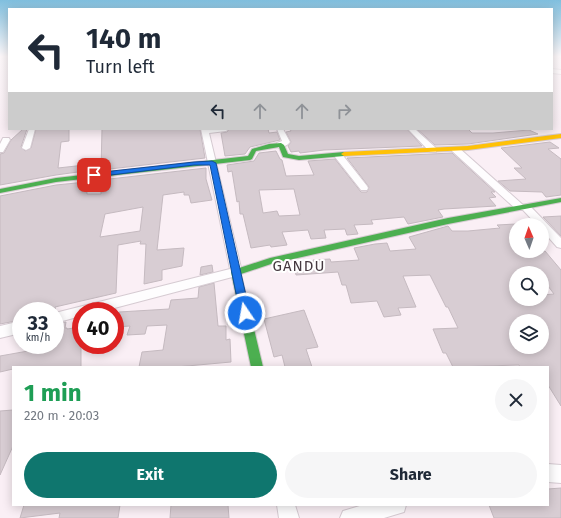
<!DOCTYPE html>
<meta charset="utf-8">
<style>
body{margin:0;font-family:"Fira Sans",sans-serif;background:#f6f6f7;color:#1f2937;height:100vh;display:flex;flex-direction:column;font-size:15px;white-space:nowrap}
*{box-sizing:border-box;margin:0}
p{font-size:13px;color:#747a83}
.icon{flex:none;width:22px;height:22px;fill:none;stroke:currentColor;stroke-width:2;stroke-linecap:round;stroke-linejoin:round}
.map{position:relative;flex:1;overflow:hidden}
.drawer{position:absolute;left:12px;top:366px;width:537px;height:140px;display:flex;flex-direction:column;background:#fff;border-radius:0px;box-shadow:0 2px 10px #0003}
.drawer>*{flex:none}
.guide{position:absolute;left:8px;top:8px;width:545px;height:122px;border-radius:0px;box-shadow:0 2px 10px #0003;background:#fff;color:#1f2937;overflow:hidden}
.needle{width:26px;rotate:358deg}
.tools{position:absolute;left:509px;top:218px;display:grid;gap:8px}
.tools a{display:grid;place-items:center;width:40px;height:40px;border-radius:50%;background:#fff;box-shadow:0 2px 10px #0003;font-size:20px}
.speed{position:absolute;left:12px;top:302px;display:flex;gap:8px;font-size:20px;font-weight:700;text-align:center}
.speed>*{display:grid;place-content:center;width:52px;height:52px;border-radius:50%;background:#fff;box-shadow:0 2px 10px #0003;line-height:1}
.speed small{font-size:10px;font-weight:400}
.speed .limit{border:6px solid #d22;background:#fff;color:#111}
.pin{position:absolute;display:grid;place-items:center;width:34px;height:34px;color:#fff;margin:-17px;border-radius:8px;box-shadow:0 2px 6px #0006}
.me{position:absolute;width:44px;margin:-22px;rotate:348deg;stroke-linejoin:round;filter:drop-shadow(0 0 3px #0008)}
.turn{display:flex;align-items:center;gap:14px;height:84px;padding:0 12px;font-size:18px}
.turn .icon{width:52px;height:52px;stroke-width:2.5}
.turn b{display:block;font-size:28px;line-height:34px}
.lanes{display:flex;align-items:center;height:38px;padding:0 12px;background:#0003;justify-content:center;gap:20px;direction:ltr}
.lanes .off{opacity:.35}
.round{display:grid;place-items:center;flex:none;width:42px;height:42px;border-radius:21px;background:#f6f6f7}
.overview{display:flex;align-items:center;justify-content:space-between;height:68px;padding:0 12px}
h1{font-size:24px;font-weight:700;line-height:30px;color:#1e9e55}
.primary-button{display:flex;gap:8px;margin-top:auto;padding:8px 12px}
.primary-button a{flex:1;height:46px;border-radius:24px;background:#0f766e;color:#fff;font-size:16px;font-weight:700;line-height:46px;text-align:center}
.primary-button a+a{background:#f6f6f7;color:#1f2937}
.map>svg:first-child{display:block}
.building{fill:#d8cdd3;stroke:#c5bac0;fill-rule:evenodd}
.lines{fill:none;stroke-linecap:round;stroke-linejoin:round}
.street-casing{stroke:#d6cbd2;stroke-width:2}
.fast-casing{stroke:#d6cbd2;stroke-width:2}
.slow-casing{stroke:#d6cbd2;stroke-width:2}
.street{fill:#fefdfe;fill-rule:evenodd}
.fast{fill:#4caf50;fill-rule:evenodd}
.slow{fill:#ffc107;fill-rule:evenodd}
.route{fill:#1a73e8;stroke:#114b97}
.labels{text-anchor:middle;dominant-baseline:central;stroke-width:4;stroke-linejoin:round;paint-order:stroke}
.quarter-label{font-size:15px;letter-spacing:1px;fill:#453940;stroke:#fff}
</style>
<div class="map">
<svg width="561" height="518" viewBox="0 0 561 518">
<rect width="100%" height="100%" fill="#faeff5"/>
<!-- building -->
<path class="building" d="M23,129h4l-6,18 4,4 6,-3 5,-19h33v12l-8,1 -3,26 27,-3v6l-29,4 -56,10v-31l4,-1 7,-13z
M102,129h98l5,29 -104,12z
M230,129h38l1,4 8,-1 3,8 -30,7 -5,7 -20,2 -4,-23 6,-1z
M290,129h117l15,17 -98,4 -24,3 -1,-2 -8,1 -3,-6 3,-4 -5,-10 5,-1z
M417,129h51l4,4h21l36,-3 9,4 -70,10 -33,1z
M550,142l9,6 -11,1 13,10v36l-15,2 -4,-5 -32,-1 -12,-10 28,-2 -12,-11h8l-21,-20z
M276,151l4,8 2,1 4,16 28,-1 -6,-14 27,-2 26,33h6l2,-5 -22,-29 105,-5 43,39h-4l5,5 -7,1 7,8 -52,3 -6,1 5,7 -35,7 -4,-7 -33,3 2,4 -19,1 4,9 -11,1 -2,-6 -21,1 2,8 -15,1 -3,-9 -26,2 5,13 -16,2 -1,-2 -19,3 -8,-34h-3l-1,-13 -2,1 -5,-31 -4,1 -1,-7 27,-4 5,-8zM294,189l6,26 -21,1 -2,-5 -14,2 -4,-23z
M206,168v11l6,21 -21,3 -2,-8h-5v-3l-21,3 -6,55 27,-2 -2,18 -20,4v10l-18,4 2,-40h-6l1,-3 -23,4 -2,48 -61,14 1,4h-35v9l-21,4v-128l56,-11 30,-3 1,12h14v-14zM143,207l-3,24 -40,6 5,-23z
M561,216v20l-18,-19z
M516,224v27h29l16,19v136l-13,-21v-18h-28l-1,-2 -66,2 -7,-14h-3l-10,-24 25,-1 -10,-21h-2l-16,-32 -27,1 13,31 -18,1 3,7 -17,2 -7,-16 -26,2 -5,-18h-4l-4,-13 -42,3 -2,-11 20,-1 -1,-3 17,-1 1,3 28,-2 -5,-12 21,-4 12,-1 3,8 26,-2 -7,-12 39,-11 4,5h16l32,-3 -3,-3zM516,273h26v5l12,16 -12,1v4h-26zM516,321h26v26h-26z
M212,265l1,7 -13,3 1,-8z
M214,283l4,43h8v14l4,-1 1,23 -55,5h-37l3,-15 21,-2 4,-25 -20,1 -2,8 -18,1 3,-9 -14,1 3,-15 50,-3 2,-9 27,-2 1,-11z
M304,310l14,37 -12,2 6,18h-27l-3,-12 -8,2 -10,-38z
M66,322l-1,6h2v1l14,-2v40h-68v2l-13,3v-16l28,-5 2,-6h25v-21z
M13,410v36l-13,29v-64z
M561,488v30h-67l-5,-13h59v-16z
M24,505h96l-2,13h-59l1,-5 -40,5z
M171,505h57l1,13h-59z"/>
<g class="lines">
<defs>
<path id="street" d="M558,56h3v2z
M552,69l9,1v4l-9,-1z
M29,129h6l-5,19 -4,2 -4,-2z
M201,129h28l-3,2 -17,2 33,139 -2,3 -137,36h-22v5l-26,7v-10l175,-44z
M277,129h6l7,13c-3,4 -8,6 -13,5v-4l5,-2z
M408,129h7l21,19v4h-6z
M3,138h6l1,2 -7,12h-3v-8z
M452,147h6l65,58h6l32,33v10l-4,-1 -15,-17v-5h-5l-14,-15h-6l-65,-59z
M335,153h6l26,33 1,2 -1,2h-6l-26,-33z
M21,321v12l-21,5v-12z
M548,464l13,1v18l-13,-1z
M277,505h18l4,13h-20z
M363,505h43l-2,7 -20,6h-44l3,-7z"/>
<path id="fast" d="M281,143l3,2 4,9 11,2 45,-4 3,2 -3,2 -45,4 -16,-3 -4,-10 -23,4 -4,8 -2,1 -194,22 -56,11v-4l56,-11 192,-22 4,-7 17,-5z
M561,198v4l-113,22 -177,40 -30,10 22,93h-12l-20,-95 2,-2 37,-12 178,-40z"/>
<path id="slow" d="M561,134v4l-93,12 -124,6 -3,-2 3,-2 124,-6z"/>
</defs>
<!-- street casing -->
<use href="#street" class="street-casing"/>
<!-- fast casing -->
<use href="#fast" class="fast-casing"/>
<!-- slow casing -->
<use href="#slow" class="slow-casing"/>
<!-- street -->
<use href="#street" class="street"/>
<!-- fast -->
<use href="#fast" class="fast"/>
<!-- slow -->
<use href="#slow" class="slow"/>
</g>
<!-- sky -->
<linearGradient id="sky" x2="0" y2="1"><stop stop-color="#80bfde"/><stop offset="0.44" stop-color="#fdf8fa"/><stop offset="1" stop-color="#fdf8fa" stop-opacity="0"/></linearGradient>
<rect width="561" height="128" fill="url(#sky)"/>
<!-- route -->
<path class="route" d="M212,161l4,2 34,150 -1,3 -4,1 -4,-1 -1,-3 -30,-148h-16l-100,12 -3,-2 3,-2 100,-11z"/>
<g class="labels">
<!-- quarter labels -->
<g class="quarter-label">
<text x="299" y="266">GANDU</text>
</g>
</g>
</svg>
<div class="tools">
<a><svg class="needle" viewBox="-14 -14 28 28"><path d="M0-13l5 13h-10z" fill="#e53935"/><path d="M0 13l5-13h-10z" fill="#747a83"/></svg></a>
<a><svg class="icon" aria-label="search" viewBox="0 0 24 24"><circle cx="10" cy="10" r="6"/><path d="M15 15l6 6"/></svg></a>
<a><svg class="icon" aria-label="layers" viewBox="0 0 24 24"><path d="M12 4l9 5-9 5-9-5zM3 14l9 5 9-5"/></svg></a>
</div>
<div class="speed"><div>33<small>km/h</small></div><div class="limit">40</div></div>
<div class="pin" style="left:94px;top:175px;background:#d93025"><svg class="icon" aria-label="arrive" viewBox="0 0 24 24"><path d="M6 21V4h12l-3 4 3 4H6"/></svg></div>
<svg class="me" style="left:245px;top:313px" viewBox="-20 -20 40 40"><circle r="17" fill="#1a73e8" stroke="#fff" stroke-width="3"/><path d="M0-11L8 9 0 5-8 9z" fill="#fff"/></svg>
<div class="guide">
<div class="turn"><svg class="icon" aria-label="left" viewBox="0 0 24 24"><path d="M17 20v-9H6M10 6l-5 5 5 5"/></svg><div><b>140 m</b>Turn left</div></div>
<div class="lanes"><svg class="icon" aria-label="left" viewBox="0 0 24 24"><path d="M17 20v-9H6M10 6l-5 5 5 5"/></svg><svg class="icon off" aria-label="ahead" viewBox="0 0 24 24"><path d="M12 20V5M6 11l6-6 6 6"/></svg><svg class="icon off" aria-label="ahead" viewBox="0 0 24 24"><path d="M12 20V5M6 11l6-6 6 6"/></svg><svg class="icon off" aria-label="right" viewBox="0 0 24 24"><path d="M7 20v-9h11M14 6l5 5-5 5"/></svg></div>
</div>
<section class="drawer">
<div class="overview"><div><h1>1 min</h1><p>220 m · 20:03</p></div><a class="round"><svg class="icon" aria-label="close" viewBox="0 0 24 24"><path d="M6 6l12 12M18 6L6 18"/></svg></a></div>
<div class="primary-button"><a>Exit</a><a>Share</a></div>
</section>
</div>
